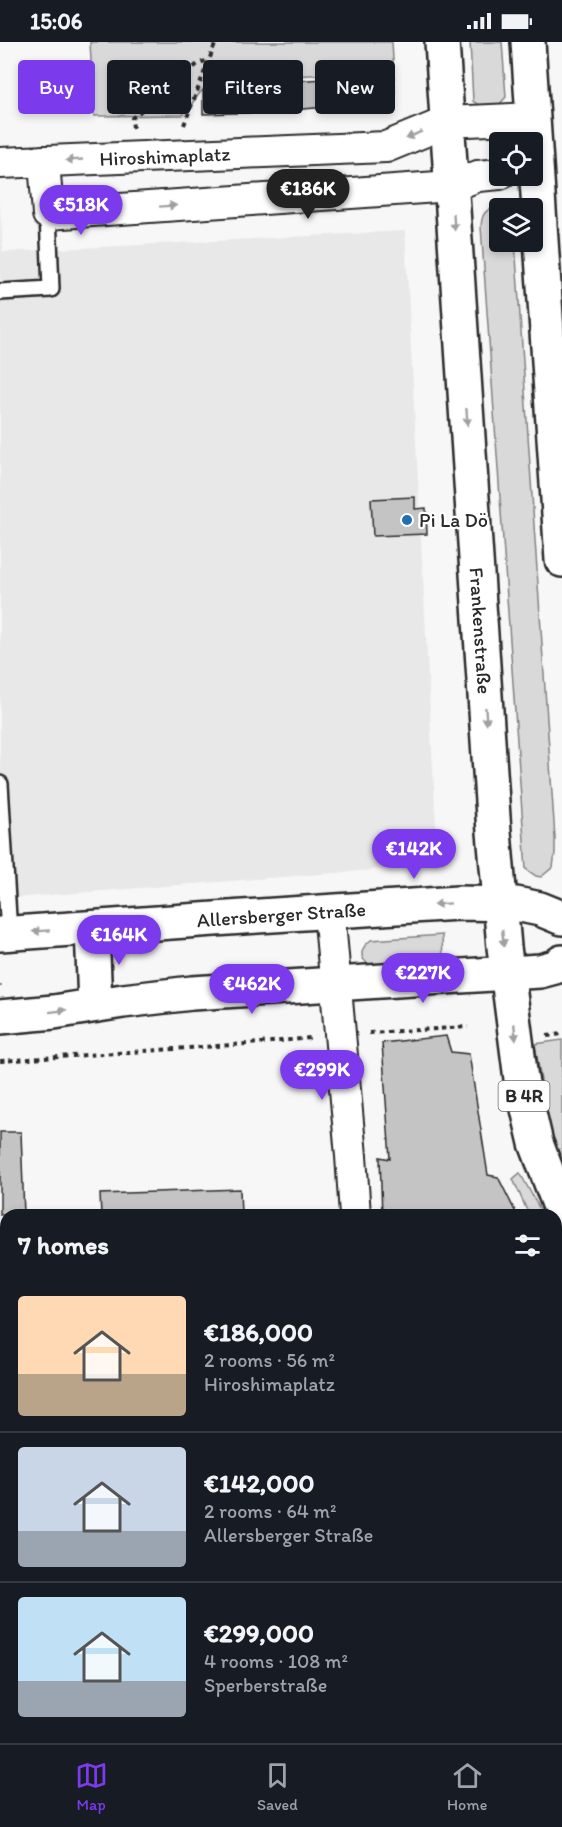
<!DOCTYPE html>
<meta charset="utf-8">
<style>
body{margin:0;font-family:Itim,sans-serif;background:#242831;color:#f1f3f6;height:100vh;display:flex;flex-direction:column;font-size:22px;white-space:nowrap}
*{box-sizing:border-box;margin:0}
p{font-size:20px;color:#9ea1a6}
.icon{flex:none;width:33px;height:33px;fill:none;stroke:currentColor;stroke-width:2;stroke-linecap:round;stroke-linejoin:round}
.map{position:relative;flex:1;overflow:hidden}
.side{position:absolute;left:0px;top:1167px;width:562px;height:534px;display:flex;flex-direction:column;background:#171b24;border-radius:18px 18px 0 0;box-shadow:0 3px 9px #0003}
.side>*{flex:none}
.guide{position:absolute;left:18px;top:18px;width:526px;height:54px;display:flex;gap:12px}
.tools{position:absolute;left:489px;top:90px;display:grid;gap:12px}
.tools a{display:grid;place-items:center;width:54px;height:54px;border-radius:6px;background:#171b24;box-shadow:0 3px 9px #0003;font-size:30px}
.price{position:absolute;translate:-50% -51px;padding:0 14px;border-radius:21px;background:#7c3aed;color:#fff;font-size:20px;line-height:39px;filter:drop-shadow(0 2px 3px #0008)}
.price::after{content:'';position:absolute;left:50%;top:36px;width:18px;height:14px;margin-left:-9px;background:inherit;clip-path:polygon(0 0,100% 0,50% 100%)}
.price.selected{background:#222;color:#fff}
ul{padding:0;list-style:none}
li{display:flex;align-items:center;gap:18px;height:150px;padding:0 18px}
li+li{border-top:2px solid #363941}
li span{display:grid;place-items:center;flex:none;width:168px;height:120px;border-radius:6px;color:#555}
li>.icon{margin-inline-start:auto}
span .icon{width:72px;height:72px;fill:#fffc;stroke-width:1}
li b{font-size:26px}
h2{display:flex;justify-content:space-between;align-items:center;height:72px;padding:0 18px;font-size:26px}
.pill{padding:0 21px;border-radius:6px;background:#171b24;box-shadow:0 3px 9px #0003;font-size:21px;line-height:54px}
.pill.selected{background:#7c3aed;color:#fff}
.status{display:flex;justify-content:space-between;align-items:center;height:42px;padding:0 30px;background:#171b24;direction:ltr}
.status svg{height:16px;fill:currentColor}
.tab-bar{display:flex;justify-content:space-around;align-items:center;height:84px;border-top:2px solid #363941;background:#171b24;font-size:16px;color:#9ea1a6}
.tab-bar a{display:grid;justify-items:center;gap:3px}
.tab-bar .selected{color:#7c3aed}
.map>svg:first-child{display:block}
.built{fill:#e8e8e8}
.green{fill:#d9d9d9;stroke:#828282;stroke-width:1.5}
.building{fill:#c4c4c4;stroke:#2b2b2b;stroke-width:1.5}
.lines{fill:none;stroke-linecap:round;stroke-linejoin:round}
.lane-casing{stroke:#2b2b2b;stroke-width:20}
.street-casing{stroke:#2b2b2b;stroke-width:34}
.secondary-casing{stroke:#2b2b2b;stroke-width:38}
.primary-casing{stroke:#2b2b2b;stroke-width:38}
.path{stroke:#2b2b2b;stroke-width:4;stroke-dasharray:4.5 4.5;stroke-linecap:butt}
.lane{stroke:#fff;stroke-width:15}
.street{stroke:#fff;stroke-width:30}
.secondary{stroke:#fff;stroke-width:33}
.primary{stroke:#fff;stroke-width:33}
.tram{stroke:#2b2b2b;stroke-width:1.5}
.oneway{fill:#a0a0a0}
.poi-dot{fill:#1f6fb2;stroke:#fff;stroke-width:2}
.labels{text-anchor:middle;stroke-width:4.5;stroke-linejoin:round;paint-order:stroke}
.shield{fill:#fff;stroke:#6b6b6b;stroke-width:1.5}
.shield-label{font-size:18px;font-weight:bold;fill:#2b2b2b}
.street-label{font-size:20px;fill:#2b2b2b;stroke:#fff}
.poi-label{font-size:20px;fill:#2b2b2b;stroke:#fff;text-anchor:start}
</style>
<div class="status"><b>15:06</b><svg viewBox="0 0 49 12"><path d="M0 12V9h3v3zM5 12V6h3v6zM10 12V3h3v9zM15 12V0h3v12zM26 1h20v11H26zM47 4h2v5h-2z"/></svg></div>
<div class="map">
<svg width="562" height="1701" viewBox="0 0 562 1701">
<rect width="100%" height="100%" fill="#f7f7f7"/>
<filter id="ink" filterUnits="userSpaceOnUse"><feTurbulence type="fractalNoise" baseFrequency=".0167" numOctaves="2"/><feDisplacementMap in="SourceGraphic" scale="12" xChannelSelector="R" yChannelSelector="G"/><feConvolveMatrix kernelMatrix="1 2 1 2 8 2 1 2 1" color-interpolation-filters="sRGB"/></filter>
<g filter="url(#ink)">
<g class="built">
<path d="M 0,160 L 3,210 L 405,189 L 438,823 L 0,857 Z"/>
<path d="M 0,1359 L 6,1359 L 6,1695 L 88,1695 L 88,1701 L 0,1701 Z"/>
</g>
<g class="green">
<path d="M 90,0 L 392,0 L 395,53 L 379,63 L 333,64 L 330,32 L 210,38 L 183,73 L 94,74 Z"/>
<path d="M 470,0 L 502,0 L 506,55 L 497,65 L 483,66 L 473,59 Z"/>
<path d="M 492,166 L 505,166 L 500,166 L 500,200 L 515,200 L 555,796 L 555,811 L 553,825 L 541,835 L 536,834 L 526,827 L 481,184 C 482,175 483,170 492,166 Z"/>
<path d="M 442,893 L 443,920 L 371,923 C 357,917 361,905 371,898 Z"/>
<path d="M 562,998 L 562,1126 L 547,1075 L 535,1002 Z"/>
<path d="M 520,1131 L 543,1173 L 529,1173 L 513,1137 Z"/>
<rect x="101" y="1695" width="209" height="6"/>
</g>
<g class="building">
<path d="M 325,37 L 327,65 L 267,70 L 203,72 L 203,49 L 211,49 L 211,44 Z"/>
<path d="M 415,455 L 415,467 L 426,466 L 427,492 L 373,494 L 371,457 Z"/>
<path d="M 446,994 L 451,1010 L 469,1012 L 488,1133 L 498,1135 L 517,1173 L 382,1173 L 380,1115 L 390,1117 L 382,1001 Z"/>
<path d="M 0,1090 L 21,1090 L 24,1173 L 0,1173 Z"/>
<path d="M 240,1147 L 241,1173 L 101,1173 L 100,1152 Z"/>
</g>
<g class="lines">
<defs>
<g id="lane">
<path d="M 0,250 L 51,247 L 48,172"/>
<path d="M 0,742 L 9,892"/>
</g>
<g id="street">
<path d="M 44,119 L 48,172 L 452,144 L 478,134 L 500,132"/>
<path id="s1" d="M 0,121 L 386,105 L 447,80 L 533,76"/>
<path d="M 329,869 L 351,1114 L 355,1173"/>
<path d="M 380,1695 L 381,1701"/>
</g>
<g id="secondary">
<path d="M 92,886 L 95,963"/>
<path id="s2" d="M 0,892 L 243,875 L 458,861 L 516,862 L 540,867 L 562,876"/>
<path d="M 0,975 L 54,970 L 123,959 L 192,951 L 540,929 L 555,925 L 562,920"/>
</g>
<g id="primary">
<path id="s3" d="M 442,0 L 494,790 L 504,905 L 521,1037 L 536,1101 L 562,1170"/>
<path d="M 528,0 L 562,518"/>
</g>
</defs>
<use href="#lane" class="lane-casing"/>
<use href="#street" class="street-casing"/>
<use href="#secondary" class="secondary-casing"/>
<use href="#primary" class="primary-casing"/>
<g class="path">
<path d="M 184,83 L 216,0"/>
<path d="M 133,86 L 132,76 L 199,21 L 209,18"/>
<path d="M 369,991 L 468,985"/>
<path d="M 547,994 L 562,992"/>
<path d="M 0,1019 L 261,1001 L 310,996"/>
<path d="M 556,1292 L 562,1289"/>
<path d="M 0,1425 L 6,1421"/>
</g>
<use href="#lane" class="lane"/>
<use href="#street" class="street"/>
<use href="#secondary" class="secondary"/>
<use href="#primary" class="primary"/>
<path class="tram" d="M 0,944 L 1,944"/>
</g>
<defs><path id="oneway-solid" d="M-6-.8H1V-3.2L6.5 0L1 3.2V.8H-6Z" transform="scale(1.5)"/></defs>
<g class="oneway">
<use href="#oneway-solid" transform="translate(414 93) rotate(155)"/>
<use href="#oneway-solid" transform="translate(74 118) rotate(177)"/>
<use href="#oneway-solid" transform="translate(168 164) rotate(-4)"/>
<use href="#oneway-solid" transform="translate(454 180) rotate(86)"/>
<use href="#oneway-solid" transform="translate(467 375) rotate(86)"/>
<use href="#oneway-solid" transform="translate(486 674) rotate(86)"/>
<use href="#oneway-solid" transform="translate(442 862) rotate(176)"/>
<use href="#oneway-solid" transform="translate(41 889) rotate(176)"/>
<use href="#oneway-solid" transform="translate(503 896) rotate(84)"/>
<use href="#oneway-solid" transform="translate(58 969) rotate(-7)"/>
<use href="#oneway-solid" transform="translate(515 990) rotate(84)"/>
</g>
</g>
<circle class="poi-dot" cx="407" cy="478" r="6"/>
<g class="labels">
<rect class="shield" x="498.5" y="1039" width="51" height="30" rx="4.5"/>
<g class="shield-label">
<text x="524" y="1060">B 4R</text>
</g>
<g class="street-label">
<text dy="7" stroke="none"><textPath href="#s1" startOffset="165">Hiroshimaplatz</textPath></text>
<text dy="7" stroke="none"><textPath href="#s3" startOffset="590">Frankenstraße</textPath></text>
<text dy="7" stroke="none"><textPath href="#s2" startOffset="282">Allersberger Straße</textPath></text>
</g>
<g class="poi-label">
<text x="419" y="485">Pi La Dö</text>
</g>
</g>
</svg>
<div class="tools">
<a><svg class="icon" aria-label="locate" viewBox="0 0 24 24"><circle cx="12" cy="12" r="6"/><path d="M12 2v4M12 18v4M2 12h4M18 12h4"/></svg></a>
<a><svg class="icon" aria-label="layers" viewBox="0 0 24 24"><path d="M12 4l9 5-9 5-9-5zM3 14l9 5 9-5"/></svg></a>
</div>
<b class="price selected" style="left:308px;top:178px">€186K</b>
<b class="price" style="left:81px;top:194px">€518K</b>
<b class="price" style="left:414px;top:838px">€142K</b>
<b class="price" style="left:119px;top:924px">€164K</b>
<b class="price" style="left:423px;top:962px">€227K</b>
<b class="price" style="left:252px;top:973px">€462K</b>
<b class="price" style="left:322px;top:1059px">€299K</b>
<div class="guide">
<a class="pill selected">Buy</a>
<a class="pill">Rent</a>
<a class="pill">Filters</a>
<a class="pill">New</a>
</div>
<section class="side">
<h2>7 homes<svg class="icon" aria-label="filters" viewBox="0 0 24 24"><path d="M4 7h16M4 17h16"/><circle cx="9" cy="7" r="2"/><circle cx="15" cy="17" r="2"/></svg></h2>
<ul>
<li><span style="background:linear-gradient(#ffd9b3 65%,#b9a48a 0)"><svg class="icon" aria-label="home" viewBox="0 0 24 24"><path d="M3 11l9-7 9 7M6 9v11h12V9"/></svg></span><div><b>€186,000</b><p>2 rooms · 56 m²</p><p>Hiroshimaplatz</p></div></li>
<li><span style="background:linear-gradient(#c9d6e8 70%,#9aa5b1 0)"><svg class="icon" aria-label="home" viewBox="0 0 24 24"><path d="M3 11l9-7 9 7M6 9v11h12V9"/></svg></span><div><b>€142,000</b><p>2 rooms · 64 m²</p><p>Allersberger Straße</p></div></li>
<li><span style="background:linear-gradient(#bfe0f5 70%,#9aa5b1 0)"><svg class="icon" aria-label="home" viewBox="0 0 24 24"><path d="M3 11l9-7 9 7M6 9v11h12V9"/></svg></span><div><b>€299,000</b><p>4 rooms · 108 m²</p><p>Sperberstraße</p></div></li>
</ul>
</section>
</div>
<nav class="tab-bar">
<a class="selected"><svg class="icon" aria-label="map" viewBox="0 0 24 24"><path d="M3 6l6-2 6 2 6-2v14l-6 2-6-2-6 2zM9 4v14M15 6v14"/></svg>Map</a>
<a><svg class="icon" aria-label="saved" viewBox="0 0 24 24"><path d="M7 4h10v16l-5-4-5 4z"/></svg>Saved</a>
<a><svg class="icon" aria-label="home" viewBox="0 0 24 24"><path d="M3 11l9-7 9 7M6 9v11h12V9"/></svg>Home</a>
</nav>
